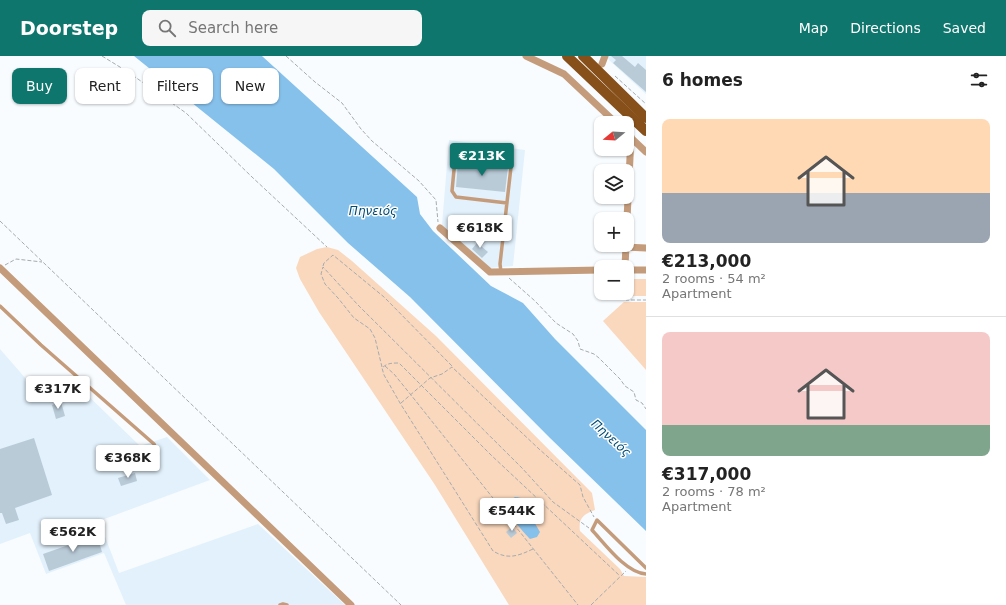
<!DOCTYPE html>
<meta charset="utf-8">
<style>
body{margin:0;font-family:"DejaVu Sans",sans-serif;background:#f6f6f6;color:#222;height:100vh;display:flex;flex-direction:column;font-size:15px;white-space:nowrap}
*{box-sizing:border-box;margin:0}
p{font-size:13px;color:#767676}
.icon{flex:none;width:22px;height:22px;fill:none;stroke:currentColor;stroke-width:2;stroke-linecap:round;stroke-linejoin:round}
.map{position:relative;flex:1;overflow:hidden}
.drawer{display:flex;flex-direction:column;background:#fff;width:360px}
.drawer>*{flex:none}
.banner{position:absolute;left:12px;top:12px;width:380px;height:36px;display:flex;gap:8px}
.needle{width:26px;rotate:252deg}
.fabs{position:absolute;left:594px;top:60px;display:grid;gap:8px}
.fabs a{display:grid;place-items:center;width:40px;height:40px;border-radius:8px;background:#fff;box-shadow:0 1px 3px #0004;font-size:20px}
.price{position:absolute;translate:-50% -34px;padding:0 9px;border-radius:4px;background:#fff;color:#222;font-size:13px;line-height:26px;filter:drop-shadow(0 1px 2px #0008)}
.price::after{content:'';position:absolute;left:50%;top:24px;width:12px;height:9px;margin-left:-6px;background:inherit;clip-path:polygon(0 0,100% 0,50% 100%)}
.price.active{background:#0f766e;color:#fff}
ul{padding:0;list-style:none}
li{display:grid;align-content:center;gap:8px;height:212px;padding:0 16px}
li+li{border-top:1px solid #e0e0e0}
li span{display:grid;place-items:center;height:124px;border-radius:8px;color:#555}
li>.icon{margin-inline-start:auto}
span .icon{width:72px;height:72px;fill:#fffc;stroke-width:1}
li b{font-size:17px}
h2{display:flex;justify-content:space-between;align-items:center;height:48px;padding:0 16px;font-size:17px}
.tag{padding:0 14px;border-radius:8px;background:#fff;box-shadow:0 1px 3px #0004;font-size:14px;line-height:36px}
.tag.active{background:#0f766e;color:#fff}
header{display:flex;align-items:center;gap:24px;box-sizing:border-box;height:56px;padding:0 20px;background:#0f766e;color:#fff}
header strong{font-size:19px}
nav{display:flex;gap:22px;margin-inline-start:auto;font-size:14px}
.search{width:280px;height:36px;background:#f6f6f6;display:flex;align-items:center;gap:10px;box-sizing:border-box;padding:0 14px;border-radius:8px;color:#767676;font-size:15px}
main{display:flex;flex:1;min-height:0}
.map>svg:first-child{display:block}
.built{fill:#e2f1fc}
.green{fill:#fad8bd}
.water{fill:#86c1ec}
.building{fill:#bacbd8}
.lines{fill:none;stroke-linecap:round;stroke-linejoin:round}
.path{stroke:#a6abae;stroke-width:1;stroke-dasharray:4 2;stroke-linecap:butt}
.service{stroke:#c49c7b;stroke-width:3.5}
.minor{stroke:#c49c7b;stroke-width:7}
.primary{stroke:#874f19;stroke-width:10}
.labels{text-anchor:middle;stroke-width:3;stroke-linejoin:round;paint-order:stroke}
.water-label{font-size:12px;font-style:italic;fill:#004c75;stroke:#fff}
</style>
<header>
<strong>Doorstep</strong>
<div class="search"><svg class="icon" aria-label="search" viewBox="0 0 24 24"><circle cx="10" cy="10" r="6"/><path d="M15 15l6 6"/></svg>Search here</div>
<nav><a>Map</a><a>Directions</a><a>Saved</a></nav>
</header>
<main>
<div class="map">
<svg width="646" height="549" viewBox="0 0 646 549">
<rect width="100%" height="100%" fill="#f8fcfe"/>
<g class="built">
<path d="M 607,0 L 646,0 L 646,38 L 609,4 Z"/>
<path d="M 449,84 L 525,94 L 513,210 L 489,212 L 442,169 Z"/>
<path d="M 0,293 L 40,339 L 78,330 L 140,390 L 167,381 L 210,424 L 99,465 L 119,517 L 258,468 L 345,549 L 126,549 L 104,497 L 46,518 L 30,477 L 0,488 Z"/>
</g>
<g class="green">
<path d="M 327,191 L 338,194 L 352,205 L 436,280 L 592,437 L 595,454 C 584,458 578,462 580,475 L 620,513 L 624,520 L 646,521 L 646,549 L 509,549 L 435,429 L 319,256 L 300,223 L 296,212 L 300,201 L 317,193 Z"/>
<path d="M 629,223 L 646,223 L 646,240 L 630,240 Z"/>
<path d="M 624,246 L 646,246 L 646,314 L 603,265 Z"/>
</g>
<g class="water">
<path d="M 134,0 L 262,0 L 417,141 L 420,158 L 433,175 L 491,230 L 523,247 L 555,283 L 646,374 L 646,475 L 550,382 L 410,241 L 348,187 L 274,113 Z"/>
<path d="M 515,441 C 524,441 528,447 530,455 L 528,457 L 525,454 L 522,456 L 527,461 L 530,459 L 540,476 L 537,481 L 530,483 C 522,474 498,451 515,441 Z"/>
</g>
<g class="building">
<path d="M 611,0 L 622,0 L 635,11 L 638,7 L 646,14 L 646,36 L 613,7 L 616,4 Z"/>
<path d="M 458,106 L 508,111 L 505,136 L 456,131 Z"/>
<path d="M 481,182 L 485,186 L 481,190 L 488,196 L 482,202 L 472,193 Z"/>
<path d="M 61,346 L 65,360 L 56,363 L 52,349 Z"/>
<path d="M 34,382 L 52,439 L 15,452 L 19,464 L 6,468 L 2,457 L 0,457 L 0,393 Z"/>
<path d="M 135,417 L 137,425 L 121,430 L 118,422 Z"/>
<path d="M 512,471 L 517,477 L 511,482 L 506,476 Z"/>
<path d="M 97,479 L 102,496 L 49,515 L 43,498 Z"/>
</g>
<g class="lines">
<g class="path">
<path d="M 102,0 L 128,16 L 186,57 L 252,121 L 327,191"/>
<path d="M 286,0 L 315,26 L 342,47 L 361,73 L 372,85 L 419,125 L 436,144 L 438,166"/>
<path d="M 615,20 L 646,48"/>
<path d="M 0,165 L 401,549"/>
<path d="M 5,209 L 16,203 L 42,206"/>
<path d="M 323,210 L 324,207 L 333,199 L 384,241 L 452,310"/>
<path d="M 509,222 L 535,245 L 556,267 L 573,278 L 578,285 L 580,293 L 594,298 L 599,302 L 620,323 L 625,330 L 634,336 L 636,344 L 642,347 L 646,353"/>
<path d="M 627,237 L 626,244 L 646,244"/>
<path d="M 385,310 L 394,318 L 411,339 L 578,549"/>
<path d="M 382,311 L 375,282 L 370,273 L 354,262 L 338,242 L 325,228 L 321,218 L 323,211 L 358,249 L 522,412 L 553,446 L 589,472"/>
<path d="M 401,347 L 430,322 L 442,318 L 452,311 L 539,393 L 580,429 L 583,441 L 594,461"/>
<path d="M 533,493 C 518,500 508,504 493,495 L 400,347 L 384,319 L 382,312 C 387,307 392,307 399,307 L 491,399 L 620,520"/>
<path d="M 591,549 L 626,515"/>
</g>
<g class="service">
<path d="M 501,216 L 500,208 L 511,111 L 510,105 L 458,101 L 455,103 L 452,135 L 456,141 L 507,147"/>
<path d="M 0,250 L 41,289 L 154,388 L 158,398 C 154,407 146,410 137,413"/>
<path d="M 646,512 L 597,464 L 592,474 C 605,488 626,517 646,518"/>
<path d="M 280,549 L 283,548 L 287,549"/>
</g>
<g class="minor">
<path d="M 526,0 L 564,18 L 616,67"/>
<path d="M 602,8 L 605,0"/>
<path d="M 627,78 L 646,96"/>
<path d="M 627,163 L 631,81"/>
<path d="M 440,172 L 490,216 L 601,214"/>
<path d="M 625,191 L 646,192"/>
<path d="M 625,211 L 626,189"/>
<path d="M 0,212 L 351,549"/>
<path d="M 627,214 L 646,214"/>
</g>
<g class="primary">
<path d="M 567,0 L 646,75"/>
<path d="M 583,0 L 646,62"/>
</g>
</g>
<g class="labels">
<g class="water-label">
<text x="373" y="159">Πηνειός</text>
<text transform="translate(611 382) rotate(42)" y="4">Πηνειός</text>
</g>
</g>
</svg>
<div class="fabs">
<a><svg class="needle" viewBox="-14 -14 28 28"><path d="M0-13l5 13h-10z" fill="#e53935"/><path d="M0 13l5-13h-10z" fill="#767676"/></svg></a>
<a><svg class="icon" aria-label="layers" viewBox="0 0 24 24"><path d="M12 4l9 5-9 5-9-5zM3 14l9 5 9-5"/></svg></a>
<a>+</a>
<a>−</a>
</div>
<b class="price active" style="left:482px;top:121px">€213K</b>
<b class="price" style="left:480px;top:193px">€618K</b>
<b class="price" style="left:58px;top:354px">€317K</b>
<b class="price" style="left:128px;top:423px">€368K</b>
<b class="price" style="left:512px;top:476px">€544K</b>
<b class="price" style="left:73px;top:497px">€562K</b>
<div class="banner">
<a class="tag active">Buy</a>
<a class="tag">Rent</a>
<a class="tag">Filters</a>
<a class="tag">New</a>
</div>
</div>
<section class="drawer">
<h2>6 homes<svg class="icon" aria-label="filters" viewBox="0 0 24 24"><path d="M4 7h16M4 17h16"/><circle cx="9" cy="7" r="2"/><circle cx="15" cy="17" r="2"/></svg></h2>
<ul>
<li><span style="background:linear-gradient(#ffd9b3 60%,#9aa5b1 0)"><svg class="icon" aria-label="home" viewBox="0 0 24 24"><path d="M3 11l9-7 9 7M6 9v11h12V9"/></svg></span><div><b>€213,000</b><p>2 rooms · 54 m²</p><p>Apartment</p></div></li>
<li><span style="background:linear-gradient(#f6c9c9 75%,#7fa58c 0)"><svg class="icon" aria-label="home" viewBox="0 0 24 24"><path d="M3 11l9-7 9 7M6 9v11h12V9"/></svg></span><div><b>€317,000</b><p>2 rooms · 78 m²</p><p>Apartment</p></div></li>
</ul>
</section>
</main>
